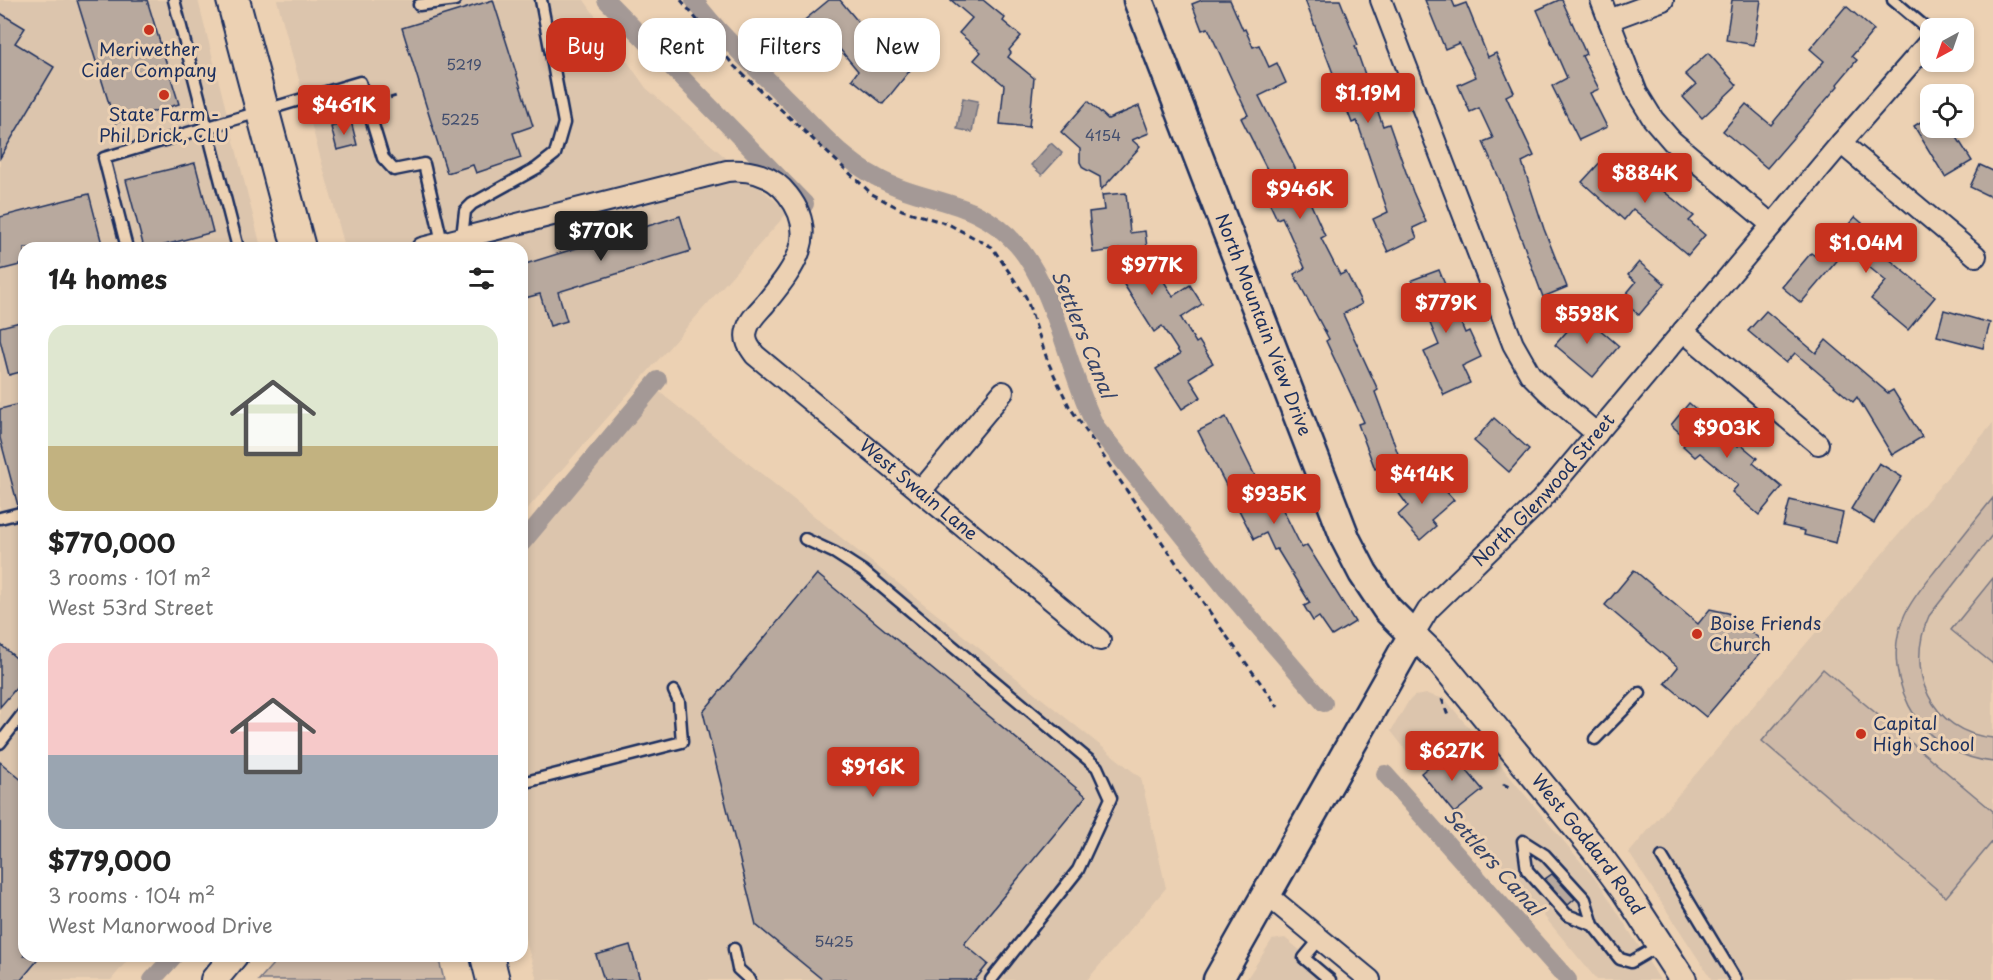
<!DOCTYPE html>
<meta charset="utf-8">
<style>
body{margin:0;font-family:"Playpen Sans",sans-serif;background:#f6f6f6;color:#222;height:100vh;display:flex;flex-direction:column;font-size:22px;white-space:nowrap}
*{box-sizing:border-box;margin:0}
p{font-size:20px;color:#767676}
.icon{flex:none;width:33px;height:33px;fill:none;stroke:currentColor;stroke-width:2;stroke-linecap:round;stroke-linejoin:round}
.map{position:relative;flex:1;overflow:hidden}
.details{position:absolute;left:18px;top:242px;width:510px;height:720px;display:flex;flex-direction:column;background:#fff;border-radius:18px;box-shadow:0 3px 9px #0003}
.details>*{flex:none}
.hud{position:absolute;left:546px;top:18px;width:570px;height:54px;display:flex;gap:12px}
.needle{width:39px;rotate:220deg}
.tools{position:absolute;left:1920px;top:18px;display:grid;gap:12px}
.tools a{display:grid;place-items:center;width:54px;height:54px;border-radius:12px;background:#fff;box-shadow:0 3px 9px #0003;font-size:30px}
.price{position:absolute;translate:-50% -51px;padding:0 14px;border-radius:6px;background:#c8321e;color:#fff;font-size:20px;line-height:39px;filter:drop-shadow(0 2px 3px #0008)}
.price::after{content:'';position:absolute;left:50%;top:36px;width:18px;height:14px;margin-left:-9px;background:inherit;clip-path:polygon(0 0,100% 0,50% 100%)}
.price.current{background:#222;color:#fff}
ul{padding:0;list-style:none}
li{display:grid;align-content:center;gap:12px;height:318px;padding:0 30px}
li span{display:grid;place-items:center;height:186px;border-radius:18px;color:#555}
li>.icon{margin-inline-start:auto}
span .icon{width:108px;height:108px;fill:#fffc;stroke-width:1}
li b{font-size:26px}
h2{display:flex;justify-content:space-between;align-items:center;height:72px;padding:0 30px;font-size:26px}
.chip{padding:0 21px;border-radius:18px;background:#fff;box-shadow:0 3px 9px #0003;font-size:21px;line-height:54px}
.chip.current{background:#c8321e;color:#fff}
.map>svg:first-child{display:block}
.built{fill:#dcc5ad}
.green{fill:#ceb9a7;stroke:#747482;stroke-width:1.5}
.water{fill:#a49996;stroke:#6d6f80;stroke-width:1.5}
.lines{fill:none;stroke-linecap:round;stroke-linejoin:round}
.canal{stroke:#a49996;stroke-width:18}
.building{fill:#b8a99e;stroke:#1b2f5e;stroke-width:1.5}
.service-casing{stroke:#1b2f5e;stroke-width:15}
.minor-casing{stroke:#1b2f5e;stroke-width:24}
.tertiary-casing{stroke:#1b2f5e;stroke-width:30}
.secondary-casing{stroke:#1b2f5e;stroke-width:33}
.primary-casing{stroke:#1b2f5e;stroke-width:36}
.path{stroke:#1b2f5e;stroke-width:3;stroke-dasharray:6 4.5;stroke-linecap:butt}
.service{stroke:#ecd1b3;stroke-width:10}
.minor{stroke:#ecd1b3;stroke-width:20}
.tertiary{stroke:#ecd1b3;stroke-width:26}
.secondary{stroke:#ecd1b3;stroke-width:28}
.primary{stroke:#ecd1b3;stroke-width:32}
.poi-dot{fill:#c8321e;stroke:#ecd1b3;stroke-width:2}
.labels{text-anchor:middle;stroke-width:6;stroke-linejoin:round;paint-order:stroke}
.number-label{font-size:15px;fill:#424e6e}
.poi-label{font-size:18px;fill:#1b2f5e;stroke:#ecd1b3}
.street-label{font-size:18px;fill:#1b2f5e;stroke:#ecd1b3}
.water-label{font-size:20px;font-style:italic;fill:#364469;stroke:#ecd1b3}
</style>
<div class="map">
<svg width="1993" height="980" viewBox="0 0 1993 980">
<rect width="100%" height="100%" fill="#ecd1b3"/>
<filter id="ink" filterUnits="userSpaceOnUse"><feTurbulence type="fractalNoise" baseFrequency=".0167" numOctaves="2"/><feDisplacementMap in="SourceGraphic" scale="12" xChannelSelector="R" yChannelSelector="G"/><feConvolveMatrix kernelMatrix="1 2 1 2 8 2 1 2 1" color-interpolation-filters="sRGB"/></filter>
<g filter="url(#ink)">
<g class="built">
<path d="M 0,0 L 198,0 L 261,247 L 24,248 L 24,956 L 131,956 L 111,980 L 0,980 Z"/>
<path d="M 277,0 L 584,0 L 646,88 L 788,212 L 522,515 L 522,248 L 345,247 Z"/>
<path d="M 657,390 L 1141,778 L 1166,888 L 1087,980 L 537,980 L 522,927 L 522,547 Z"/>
<path d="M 1993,423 L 1993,980 L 1712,980 L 1629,853 Z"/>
<path d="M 1427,694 L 1445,699 L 1601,886 L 1660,980 L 1597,980 L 1467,823 L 1464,825 L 1391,731 L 1408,702 L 1414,696 Z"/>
<path d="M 1285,938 L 1336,980 L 1246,980 L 1272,940 Z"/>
</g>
<g class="green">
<path d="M 1993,498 L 1993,534 L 1929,616 C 1904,670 1931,733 1993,738 L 1993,762 C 1963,759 1933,743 1916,718 C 1896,687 1889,648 1905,614 C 1914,595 1929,579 1942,562 C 1959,541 1976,519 1993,498 Z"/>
<path d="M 1993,578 L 1993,664 L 1951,630 Z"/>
<path d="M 1823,669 L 1993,811 L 1993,841 L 1946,897 L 1762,741 Z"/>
<path d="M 280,956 L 438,956 L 444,980 L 259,980 Z"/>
</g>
<g class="water">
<path d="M 963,98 L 978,101 L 972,132 L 957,129 Z"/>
<path d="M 1051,143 L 1062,153 L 1042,175 L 1031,165 Z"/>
</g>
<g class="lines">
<g class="canal">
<path d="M 606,0 L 805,204"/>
<path d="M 694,0 C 720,35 753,65 784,96 C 813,124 840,158 876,177 C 926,205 976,197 1017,245 C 1056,289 1068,373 1096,427 L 1227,590 L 1324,703"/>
<path d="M 522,543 L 658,380"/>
<path d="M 1385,774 L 1568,980"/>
<path d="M 152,980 L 174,956"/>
</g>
</g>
<g class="building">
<path d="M 77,0 L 147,0 L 179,104 L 115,123 Z"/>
<path d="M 493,0 L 533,126 L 513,133 L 521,158 L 476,173 L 473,165 L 447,173 L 402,28 Z"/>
<path d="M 829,0 L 840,0 L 870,36 L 859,45 L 886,66 L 899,50 L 916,63 L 883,104 L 852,79 L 858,71 L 824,30 L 803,47 L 790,32 Z"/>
<path d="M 951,0 L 983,0 L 1005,18 L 1003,21 L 1021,36 L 1009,50 L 1011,53 L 1008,57 L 1034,78 L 1029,127 L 1000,124 L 1004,85 L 974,60 L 981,52 L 959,33 L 972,18 Z"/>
<path d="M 1202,0 L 1230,0 L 1243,30 L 1245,29 L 1253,47 L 1259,45 L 1269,67 L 1277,63 L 1286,83 L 1259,96 L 1294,166 L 1325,236 L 1321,238 L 1340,275 L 1346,272 L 1362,304 L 1343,314 L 1378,390 L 1375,392 L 1400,459 L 1375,469 L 1358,424 L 1364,422 L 1326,341 L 1329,339 L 1294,274 L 1305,268 L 1282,217 L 1277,219 L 1268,200 L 1280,195 L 1241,118 L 1248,115 L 1208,28 L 1202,30 L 1192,4 Z"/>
<path d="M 1305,0 L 1340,0 L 1358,45 L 1355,46 L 1383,126 L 1389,124 L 1413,192 L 1426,222 L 1413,228 L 1417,238 L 1388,252 L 1373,219 L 1388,212 L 1357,121 L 1352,123 Z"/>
<path d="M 1425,0 L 1452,0 L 1455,7 L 1466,3 L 1488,57 L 1496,53 L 1514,92 L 1506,96 L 1534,156 L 1522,162 L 1544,229 L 1567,287 L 1543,297 L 1499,178 L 1483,142 L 1493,138 L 1479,108 L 1470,112 L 1458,85 L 1476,77 L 1459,43 L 1445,49 Z"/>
<path d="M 1559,0 L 1562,0 L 1586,54 L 1582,56 L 1599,89 L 1590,93 L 1607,127 L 1579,140 L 1552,86 L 1567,78 L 1537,10 Z"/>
<path d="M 1732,0 L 1761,0 L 1754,45 L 1726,40 Z"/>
<path d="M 1846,6 L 1874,30 L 1852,56 L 1857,60 L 1837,84 L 1838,86 L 1767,168 L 1723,131 L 1746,104 L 1771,125 L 1824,61 L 1810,49 Z"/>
<path d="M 0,13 L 25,28 L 15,43 L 54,67 L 0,158 Z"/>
<path d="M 1708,53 L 1737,85 L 1702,118 L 1683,97 L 1696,85 L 1685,74 Z"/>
<path d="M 1088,101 L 1108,119 L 1139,106 L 1149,133 L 1132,140 L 1140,147 L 1101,190 L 1100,177 L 1083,168 L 1080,162 L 1080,149 L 1061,132 Z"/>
<path d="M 1930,116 L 1930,128 L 1951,128 L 1972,161 L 1945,177 L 1914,126 Z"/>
<path d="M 351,121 L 357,145 L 337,150 L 331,127 Z"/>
<path d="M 1604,158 L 1631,183 L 1643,170 L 1657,183 L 1656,185 L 1694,216 L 1689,221 L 1705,235 L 1688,255 L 1633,209 L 1624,220 L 1582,182 Z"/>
<path d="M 195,163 L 213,232 L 154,248 L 144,248 L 126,180 Z"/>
<path d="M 1980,165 L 1993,171 L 1993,198 L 1970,187 Z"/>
<path d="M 1126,193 L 1130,233 L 1145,231 L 1148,256 L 1173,296 L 1190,285 L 1202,304 L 1181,318 L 1196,343 L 1199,341 L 1213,363 L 1189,378 L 1201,397 L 1182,409 L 1156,369 L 1180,354 L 1162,326 L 1154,332 L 1123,283 L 1126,280 L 1122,249 L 1093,253 L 1089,212 L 1104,210 L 1102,195 Z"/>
<path d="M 89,194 L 102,244 L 88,248 L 24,248 L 24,264 L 0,270 L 0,217 Z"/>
<path d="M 680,216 L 691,251 L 558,292 L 567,321 L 550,326 L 540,294 L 525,298 L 522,287 L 522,265 Z"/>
<path d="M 1855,217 L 1889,246 L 1883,254 L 1935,297 L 1908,330 L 1871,299 L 1886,281 L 1847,249 L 1801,303 L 1782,287 L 1811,253 L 1819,259 Z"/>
<path d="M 1639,262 L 1665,284 L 1639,315 L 1621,300 L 1636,282 L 1628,275 Z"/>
<path d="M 1439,270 L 1465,333 L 1469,331 L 1481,357 L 1462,366 L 1470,383 L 1444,395 L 1424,352 L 1439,345 L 1412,280 Z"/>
<path d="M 1944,310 L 1990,323 L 1983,348 L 1937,336 Z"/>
<path d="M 1766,311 L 1816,353 L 1826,340 L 1888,393 L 1893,390 L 1922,437 L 1892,455 L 1857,397 L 1853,402 L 1795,353 L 1786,363 L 1748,331 Z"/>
<path d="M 1582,314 L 1619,346 L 1593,377 L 1555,345 Z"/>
<path d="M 24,321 L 24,371 L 9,375 L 0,340 L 0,327 Z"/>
<path d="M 24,403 L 24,505 L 18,506 L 0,438 L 0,409 Z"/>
<path d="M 1689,403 L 1738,446 L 1740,444 L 1757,458 L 1753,463 L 1782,487 L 1759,515 L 1732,492 L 1738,485 L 1700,453 L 1695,457 L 1683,446 L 1688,440 L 1671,425 Z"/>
<path d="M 1226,417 L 1257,480 L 1266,476 L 1302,548 L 1307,545 L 1355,622 L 1332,636 L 1319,617 L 1313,621 L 1304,606 L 1310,603 L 1277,549 L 1274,550 L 1266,533 L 1254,539 L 1198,431 Z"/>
<path d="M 1494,418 L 1529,449 L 1509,472 L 1474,441 Z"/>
<path d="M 1879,463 L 1902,477 L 1874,523 L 1851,509 Z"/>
<path d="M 1413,475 L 1425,492 L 1437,481 L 1454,500 L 1431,520 L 1436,526 L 1420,540 L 1398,515 L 1408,506 L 1395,488 Z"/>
<path d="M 1790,500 L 1843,513 L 1836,543 L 1804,535 L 1805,531 L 1783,526 Z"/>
<path d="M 1634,570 L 1698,624 L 1710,609 L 1728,613 L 1767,645 L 1706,717 L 1665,683 L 1678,667 L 1605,605 Z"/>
<path d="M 817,574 L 1086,796 L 964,944 L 988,964 L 975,980 L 823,980 L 756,925 L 703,712 Z"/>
<path d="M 0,644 L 24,665 L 24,679 L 0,707 Z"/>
<path d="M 1446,753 L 1452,753 L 1483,790 L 1454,813 L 1421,773 Z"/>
<path d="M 0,762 L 24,782 L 24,956 L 41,956 L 21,980 L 0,980 Z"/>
<path d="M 1552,874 L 1575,899 L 1568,905 L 1545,879 Z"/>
<path d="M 630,945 L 640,980 L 604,980 L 596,955 Z"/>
</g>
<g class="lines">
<defs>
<g id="service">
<path d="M 174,0 L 238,248"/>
<path d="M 1893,0 L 1930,31"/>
<path d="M 419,5 L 455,0"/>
<path d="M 462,237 L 465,211 L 472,204 L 537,168 L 555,154 L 564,123 L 541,0"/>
<path d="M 127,248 L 104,158 L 360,82 L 383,158 L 394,170 L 424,164 L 442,242"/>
<path d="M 0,518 L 24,512"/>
<path d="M 805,539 L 835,553 L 863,571 L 1097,767 L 1111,798 L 1078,870 L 991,980"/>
<path d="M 1595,739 L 1640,693"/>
<path d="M 0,743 L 24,712"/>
<path d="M 522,783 L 682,742 L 679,702 L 674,691"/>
<path d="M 1662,857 L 1736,980"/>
<path d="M 1593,925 L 1567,915 L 1527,870 L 1523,841 L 1545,855 L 1585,899 L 1593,925 L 1620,959 L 1631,962 L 1660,945"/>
<path d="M 1319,940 L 1304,958 L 1330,980"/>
<path d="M 734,949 L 738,969 L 750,980"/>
</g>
<g id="minor">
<path d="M 1381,0 L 1513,344 L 1530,374 L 1548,392 L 1597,434"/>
<path d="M 1601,0 L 1637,93 L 1653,119 L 1672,141 L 1772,225"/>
<path d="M 1609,20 L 1663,0"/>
<path d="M 1841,143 L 1976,256"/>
<path id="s1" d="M 422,248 L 727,171 C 750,169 773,175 788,195 C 821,237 792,270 765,304 C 758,312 749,320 747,330 C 744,340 749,347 755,355 L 1100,640"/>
<path d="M 1683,331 L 1818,444"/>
<path d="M 920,492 L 1003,392"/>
<path id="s2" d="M 1413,635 L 1428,610 L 1541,500 L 1841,143 L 1930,41"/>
<path d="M 1266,894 L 1370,980"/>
</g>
<g id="tertiary">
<path id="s3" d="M 1413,635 L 1441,662 L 1595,850 L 1625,891 L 1683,980"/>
<path d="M 214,980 L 234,956"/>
</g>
<g id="secondary">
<path id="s4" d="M 1138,0 L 1346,540 L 1363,573 L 1387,609 L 1413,635 L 1218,980"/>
</g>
<g id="primary">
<path d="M 233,0 L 299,248"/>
<path d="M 487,956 L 493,980"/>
</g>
</defs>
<use href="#service" class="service-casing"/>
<use href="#minor" class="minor-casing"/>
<use href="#tertiary" class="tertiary-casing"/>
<use href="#secondary" class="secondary-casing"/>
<use href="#primary" class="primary-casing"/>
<g class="path">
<path d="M 681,0 L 734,66 L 872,194 L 902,210 L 948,224 L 992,247 L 1026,297 L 1048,362 L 1069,406 L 1220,627 L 1278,707"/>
<path d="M 380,101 L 396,96"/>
<path d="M 1442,699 L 1448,716"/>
<path d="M 1503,784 L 1511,788"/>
</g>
<use href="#service" class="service"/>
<use href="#minor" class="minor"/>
<use href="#tertiary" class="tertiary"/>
<use href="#secondary" class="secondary"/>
<use href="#primary" class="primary"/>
</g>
</g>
<g class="poi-dot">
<circle cx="149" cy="30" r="6"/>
<circle cx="164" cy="95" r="6"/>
<circle cx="1697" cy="634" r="6"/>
<circle cx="1861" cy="734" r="6"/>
</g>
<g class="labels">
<g class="number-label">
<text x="464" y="70">5219</text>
<text x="460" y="125">5225</text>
<text x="1103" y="141">4154</text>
<text x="834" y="947">5425</text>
</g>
<g class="poi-label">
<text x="149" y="56">Meriwether<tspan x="149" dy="21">Cider Company</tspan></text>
<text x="164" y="121">State Farm -<tspan x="164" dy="21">Phil Drick, CLU</tspan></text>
<text x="1709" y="630" text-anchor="start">Boise Friends<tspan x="1709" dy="21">Church</tspan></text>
<text x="1873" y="730" text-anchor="start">Capital<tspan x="1873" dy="21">High School</tspan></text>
</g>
<g class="street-label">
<text dy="6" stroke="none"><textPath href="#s4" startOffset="348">North Mountain View Drive</textPath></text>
<text dy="6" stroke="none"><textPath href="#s2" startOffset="196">North Glenwood Street</textPath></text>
<text dy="6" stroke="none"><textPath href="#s1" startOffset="778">West Swain Lane</textPath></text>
<text dy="6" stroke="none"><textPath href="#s3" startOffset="273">West Goddard Road</textPath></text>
</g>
<g class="water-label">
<text transform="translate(1083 334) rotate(68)" y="7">Settlers Canal</text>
<text transform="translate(1493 862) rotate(48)" y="7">Settlers Canal</text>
</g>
</g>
</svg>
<div class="tools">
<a><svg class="needle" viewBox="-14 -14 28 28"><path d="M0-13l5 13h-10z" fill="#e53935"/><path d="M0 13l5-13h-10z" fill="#767676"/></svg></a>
<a><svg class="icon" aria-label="locate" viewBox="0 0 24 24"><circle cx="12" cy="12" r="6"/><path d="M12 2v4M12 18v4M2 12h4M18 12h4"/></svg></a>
</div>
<b class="price" style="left:1368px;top:124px">$1.19M</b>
<b class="price" style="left:344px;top:136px">$461K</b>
<b class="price" style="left:1645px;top:204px">$884K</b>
<b class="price" style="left:1300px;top:220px">$946K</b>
<b class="price current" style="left:601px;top:262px">$770K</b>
<b class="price" style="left:1866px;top:274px">$1.04M</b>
<b class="price" style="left:1152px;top:296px">$977K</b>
<b class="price" style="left:1446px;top:334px">$779K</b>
<b class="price" style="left:1587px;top:345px">$598K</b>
<b class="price" style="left:1727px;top:459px">$903K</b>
<b class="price" style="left:1422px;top:505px">$414K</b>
<b class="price" style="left:1274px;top:525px">$935K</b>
<b class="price" style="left:1452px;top:782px">$627K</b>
<b class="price" style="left:873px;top:798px">$916K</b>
<div class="hud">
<a class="chip current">Buy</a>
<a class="chip">Rent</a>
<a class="chip">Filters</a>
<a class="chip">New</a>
</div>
<section class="details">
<h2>14 homes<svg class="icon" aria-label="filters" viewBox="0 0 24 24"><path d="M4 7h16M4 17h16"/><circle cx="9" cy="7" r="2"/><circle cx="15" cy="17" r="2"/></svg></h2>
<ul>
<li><span style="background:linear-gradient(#dfe7d0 65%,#c2b280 0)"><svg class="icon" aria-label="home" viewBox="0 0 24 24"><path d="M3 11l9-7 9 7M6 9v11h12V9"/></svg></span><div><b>$770,000</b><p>3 rooms · 101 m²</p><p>West 53rd Street</p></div></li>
<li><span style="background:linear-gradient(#f6c9c9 60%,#9aa5b1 0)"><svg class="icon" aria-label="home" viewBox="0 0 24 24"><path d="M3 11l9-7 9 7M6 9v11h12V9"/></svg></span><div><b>$779,000</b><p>3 rooms · 104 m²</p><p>West Manorwood Drive</p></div></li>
</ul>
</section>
</div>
